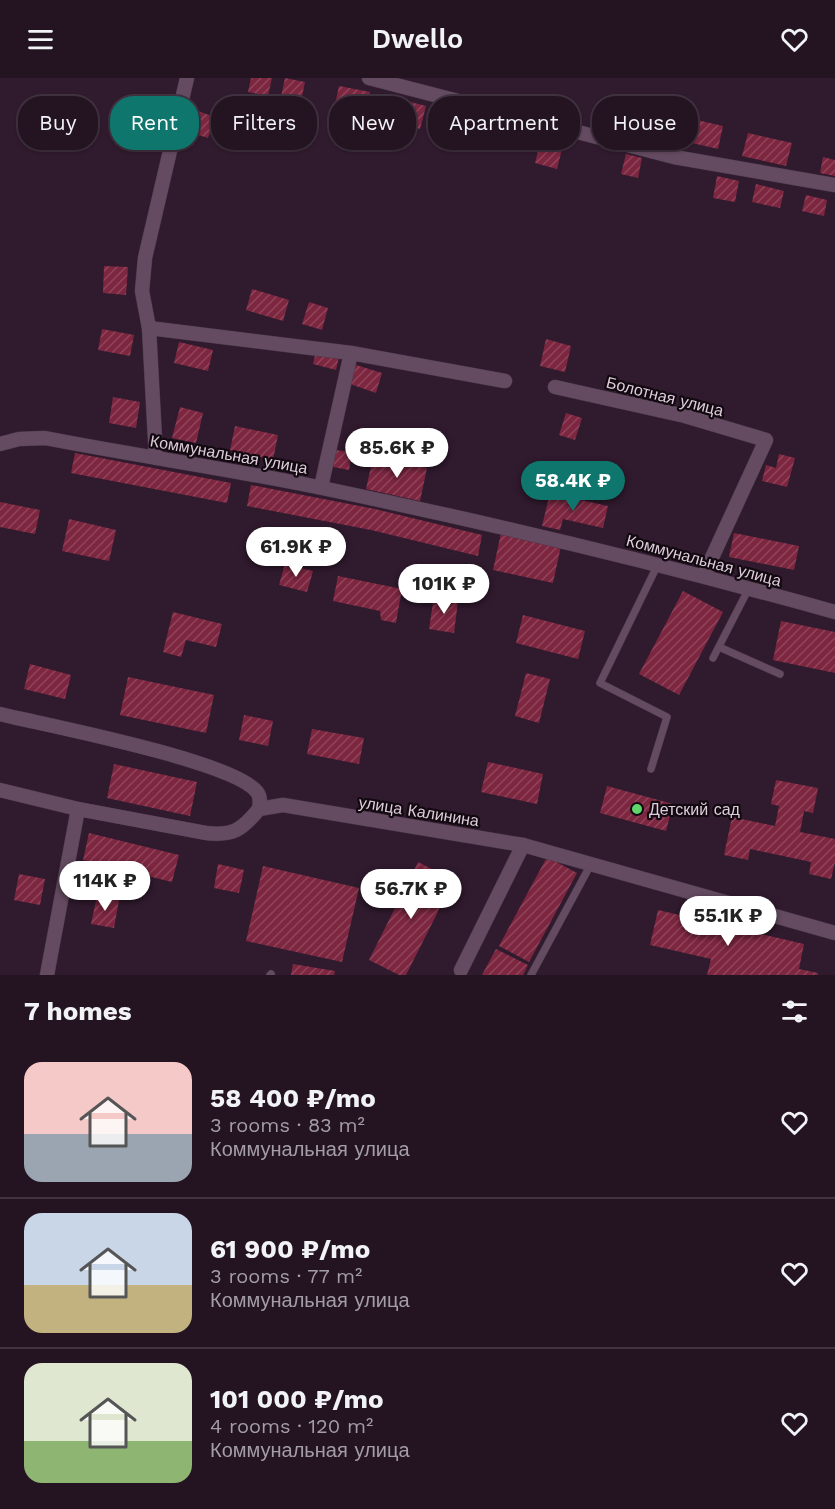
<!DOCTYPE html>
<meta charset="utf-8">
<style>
body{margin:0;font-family:"Work Sans",sans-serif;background:#30212f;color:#f1f3f6;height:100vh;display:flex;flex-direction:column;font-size:22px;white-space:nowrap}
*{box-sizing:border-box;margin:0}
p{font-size:20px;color:#a39ea5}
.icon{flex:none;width:33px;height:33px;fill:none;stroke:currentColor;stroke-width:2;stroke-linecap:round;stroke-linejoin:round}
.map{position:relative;height:897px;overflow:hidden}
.sheet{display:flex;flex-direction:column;background:#241422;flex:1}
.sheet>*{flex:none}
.banner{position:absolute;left:18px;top:18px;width:800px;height:54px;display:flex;gap:12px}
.price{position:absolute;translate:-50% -51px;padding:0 14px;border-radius:21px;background:#fff;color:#222;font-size:20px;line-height:39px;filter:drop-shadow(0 2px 3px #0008)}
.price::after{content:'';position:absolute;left:50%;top:36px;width:18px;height:14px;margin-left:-9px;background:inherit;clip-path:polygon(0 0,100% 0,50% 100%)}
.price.on{background:#0f766e;color:#fff}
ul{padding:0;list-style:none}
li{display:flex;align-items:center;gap:18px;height:150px;padding:0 24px}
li+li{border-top:2px solid #413340}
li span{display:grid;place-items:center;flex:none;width:168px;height:120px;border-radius:18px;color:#555}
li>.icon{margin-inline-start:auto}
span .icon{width:72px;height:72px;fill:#fffc;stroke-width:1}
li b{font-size:26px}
h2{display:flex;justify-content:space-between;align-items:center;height:72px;padding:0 24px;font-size:26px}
.tag{padding:0 21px;border-radius:24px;background:#241422;box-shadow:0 2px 4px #0004,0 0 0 2px #413340;font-size:21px;line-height:54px}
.tag.on{background:#0f766e;color:#fff}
header{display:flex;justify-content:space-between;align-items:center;height:78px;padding:0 24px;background:#241422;font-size:27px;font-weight:600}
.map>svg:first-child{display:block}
.building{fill:url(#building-hatch)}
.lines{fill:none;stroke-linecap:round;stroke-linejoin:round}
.service-casing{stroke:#4b3949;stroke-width:8}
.minor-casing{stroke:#4b3949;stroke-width:15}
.service{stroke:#654b61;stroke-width:7}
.minor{stroke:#654b61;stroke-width:14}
.poi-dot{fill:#5fd56b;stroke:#130911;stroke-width:2}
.labels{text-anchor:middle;stroke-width:4.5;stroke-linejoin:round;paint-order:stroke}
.street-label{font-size:16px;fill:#decedb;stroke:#130911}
.poi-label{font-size:16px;fill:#decedb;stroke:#130911;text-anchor:start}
</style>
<header><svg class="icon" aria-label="menu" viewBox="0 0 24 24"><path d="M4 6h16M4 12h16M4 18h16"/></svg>Dwello<svg class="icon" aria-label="heart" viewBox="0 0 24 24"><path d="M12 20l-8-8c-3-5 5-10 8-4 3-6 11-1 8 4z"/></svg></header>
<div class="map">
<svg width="835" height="897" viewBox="0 0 835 897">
<defs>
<pattern id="building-hatch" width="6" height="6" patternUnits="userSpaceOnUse" patternTransform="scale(1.5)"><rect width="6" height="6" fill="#7d2640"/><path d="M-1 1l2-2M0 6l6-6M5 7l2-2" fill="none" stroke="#8f445b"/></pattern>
</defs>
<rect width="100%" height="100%" fill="#301a2e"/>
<g class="building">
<path d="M 251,0 L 272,0 L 268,18 L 248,14 Z"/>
<path d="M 285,0 L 305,4 L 300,28 L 280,24 Z"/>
<path d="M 339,8 L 370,14 L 365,38 L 334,31 Z"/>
<path d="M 391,19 L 426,28 L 420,51 L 385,43 Z"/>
<path d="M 625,25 L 643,30 L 637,52 L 619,48 Z"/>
<path d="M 189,30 L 215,39 L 208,60 L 182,52 Z"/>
<path d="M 440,33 L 464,39 L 459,58 L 436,52 Z"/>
<path d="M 680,38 L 723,48 L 718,71 L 675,61 Z"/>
<path d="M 748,55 L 792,65 L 786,88 L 742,78 Z"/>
<path d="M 542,57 L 564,63 L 557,91 L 535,85 Z"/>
<path d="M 626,76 L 642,80 L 638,100 L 621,96 Z"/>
<path d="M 823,79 L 835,82 L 835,98 L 820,95 Z"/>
<path d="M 717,98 L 739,103 L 735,124 L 713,120 Z"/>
<path d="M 756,106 L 784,113 L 780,130 L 752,124 Z"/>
<path d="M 806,117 L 827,122 L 824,138 L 802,133 Z"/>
<path d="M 104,188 L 128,189 L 126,217 L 103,215 Z"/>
<path d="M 252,211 L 289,222 L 283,243 L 246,232 Z"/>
<path d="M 309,224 L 328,230 L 322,252 L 302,246 Z"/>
<path d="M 102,251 L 134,257 L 130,278 L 98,272 Z"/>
<path d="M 546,261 L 571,268 L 565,294 L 540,288 Z"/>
<path d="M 179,264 L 213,272 L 208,293 L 174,285 Z"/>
<path d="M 316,273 L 339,279 L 336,292 L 313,286 Z"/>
<path d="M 356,287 L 382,295 L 376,315 L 350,306 Z"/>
<path d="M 113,319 L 140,324 L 136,350 L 109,345 Z"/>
<path d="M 180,329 L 203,335 L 196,365 L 172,360 Z"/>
<path d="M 566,335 L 582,340 L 575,362 L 559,357 Z"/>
<path d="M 235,348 L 278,357 L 273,382 L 230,372 Z"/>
<path d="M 335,372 L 352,374 L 349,392 L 333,389 Z"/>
<path d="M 75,375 L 231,405 L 227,425 L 71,395 Z"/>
<path d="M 779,376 L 795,380 L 787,409 L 762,403 L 766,387 L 776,390 Z"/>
<path d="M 373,379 L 427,390 L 420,423 L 366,411 Z"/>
<path d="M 251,407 L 375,431 L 482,457 L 478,478 L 371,452 L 247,428 Z"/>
<path d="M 550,415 L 608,428 L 603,450 L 563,441 L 560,452 L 542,448 Z"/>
<path d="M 0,424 L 40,432 L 35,456 L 0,449 Z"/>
<path d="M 69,441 L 116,452 L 109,483 L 62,473 Z"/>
<path d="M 501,455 L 561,468 L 553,505 L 493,492 Z"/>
<path d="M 734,455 L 799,468 L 794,492 L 729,479 Z"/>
<path d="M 285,486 L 313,493 L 307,514 L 279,507 Z"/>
<path d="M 338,498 L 402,511 L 396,545 L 381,542 L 380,533 L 333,523 Z"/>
<path d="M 683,513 L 723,534 L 679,617 L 639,596 Z"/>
<path d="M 434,518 L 458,523 L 454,555 L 429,551 Z"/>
<path d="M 173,534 L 222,546 L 216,569 L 186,562 L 181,579 L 163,574 Z"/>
<path d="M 523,537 L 585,553 L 578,581 L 516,565 Z"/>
<path d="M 781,543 L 835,554 L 835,595 L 773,582 Z"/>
<path d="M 30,586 L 71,597 L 65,621 L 24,611 Z"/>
<path d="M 526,595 L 550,601 L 539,645 L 515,638 Z"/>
<path d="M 128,599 L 214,617 L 206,655 L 120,637 Z"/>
<path d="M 244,637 L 273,643 L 268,668 L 239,662 Z"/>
<path d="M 312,651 L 364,660 L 359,686 L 307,676 Z"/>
<path d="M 488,684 L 543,696 L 537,726 L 481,714 Z"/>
<path d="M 114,686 L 197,704 L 190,738 L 107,720 Z"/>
<path d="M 776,702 L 818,710 L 813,735 L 804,733 L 800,754 L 835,761 L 835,784 L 831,801 L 809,796 L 811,784 L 750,771 L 748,782 L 724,777 L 732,739 L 775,748 L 779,728 L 771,726 Z"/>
<path d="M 607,708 L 673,726 L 666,753 L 600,735 Z"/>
<path d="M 89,755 L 179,777 L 172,804 L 83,782 Z"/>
<path d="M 547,779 L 577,795 L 529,884 L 499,868 Z"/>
<path d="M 418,784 L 454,802 L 406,897 L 399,897 L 369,882 Z"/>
<path d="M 218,786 L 244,792 L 239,815 L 214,810 Z"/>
<path d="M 263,788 L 359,810 L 342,884 L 246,863 Z"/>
<path d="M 19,796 L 45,801 L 40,827 L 14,822 Z"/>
<path d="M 97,818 L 119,822 L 114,850 L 91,846 Z"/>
<path d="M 658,832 L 804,866 L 799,891 L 818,895 L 818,897 L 707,897 L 711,881 L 650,867 Z"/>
<path d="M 496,871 L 528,887 L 523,897 L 482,897 Z"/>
<path d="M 293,886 L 335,893 L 334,897 L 291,897 Z"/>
</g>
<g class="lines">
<defs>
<g id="service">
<path d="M 719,569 L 780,596"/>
<path d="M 713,580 L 749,510"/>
<path d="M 651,691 L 667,639 L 600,605 L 658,486"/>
<path d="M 270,897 L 271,896"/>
<path d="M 531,897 L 591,786"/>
</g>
<g id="minor">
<path d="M 369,0 L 674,79 L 835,107"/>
<path d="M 149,250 L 351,275 L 505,303"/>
<path d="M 555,309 L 685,338 L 766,362 L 704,497"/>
<path d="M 0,366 L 19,361 L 45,360 C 137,378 231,391 322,410 C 495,446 666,487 835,534"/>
<path d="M 156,380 L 149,250 L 142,213 L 145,180 L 187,0"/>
<path d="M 321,409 L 351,275"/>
<path d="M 0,636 C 45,647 234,683 257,714 C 261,719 260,725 259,731"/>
<path d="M 0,712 L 78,731 L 206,755 C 233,758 242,752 259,731 L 283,727 L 523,767 L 835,855"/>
<path d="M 461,892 L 523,767"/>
<path d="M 47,897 L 78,731"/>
</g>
</defs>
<use href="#service" class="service-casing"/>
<use href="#minor" class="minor-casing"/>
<use href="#service" class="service"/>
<use href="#minor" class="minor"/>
</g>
<circle class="poi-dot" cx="637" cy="731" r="6"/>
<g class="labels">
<g class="street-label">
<text transform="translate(665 318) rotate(14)" y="6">Болотная улица</text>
<text transform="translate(229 376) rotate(10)" y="6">Коммунальная улица</text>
<text transform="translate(704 482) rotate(15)" y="6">Коммунальная улица</text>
<text transform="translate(419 733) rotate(9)" y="6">улица Калинина</text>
</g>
<g class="poi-label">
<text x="649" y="737">Детский сад</text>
</g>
</g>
</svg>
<b class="price" style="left:397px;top:401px">85.6K ₽</b>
<b class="price on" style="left:573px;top:434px">58.4K ₽</b>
<b class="price" style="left:296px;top:500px">61.9K ₽</b>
<b class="price" style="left:444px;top:537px">101K ₽</b>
<b class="price" style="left:105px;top:834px">114K ₽</b>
<b class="price" style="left:411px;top:842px">56.7K ₽</b>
<b class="price" style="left:728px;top:869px">55.1K ₽</b>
<div class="banner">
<a class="tag">Buy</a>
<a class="tag on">Rent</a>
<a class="tag">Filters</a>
<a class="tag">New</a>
<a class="tag">Apartment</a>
<a class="tag">House</a>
</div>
</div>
<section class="sheet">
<h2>7 homes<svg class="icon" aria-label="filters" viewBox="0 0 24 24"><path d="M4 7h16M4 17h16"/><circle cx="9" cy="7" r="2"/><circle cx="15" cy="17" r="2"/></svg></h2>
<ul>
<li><span style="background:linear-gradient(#f6c9c9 60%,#9aa5b1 0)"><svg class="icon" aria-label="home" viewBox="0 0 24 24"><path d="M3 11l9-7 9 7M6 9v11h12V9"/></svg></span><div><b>58 400 ₽/mo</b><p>3 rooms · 83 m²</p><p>Коммунальная улица</p></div><svg class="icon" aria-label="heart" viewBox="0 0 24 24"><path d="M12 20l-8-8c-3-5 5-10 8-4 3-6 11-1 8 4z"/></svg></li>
<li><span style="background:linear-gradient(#c9d6e8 60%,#c2b280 0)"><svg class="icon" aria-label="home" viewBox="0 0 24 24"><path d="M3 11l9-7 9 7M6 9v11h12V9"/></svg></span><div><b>61 900 ₽/mo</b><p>3 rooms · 77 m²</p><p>Коммунальная улица</p></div><svg class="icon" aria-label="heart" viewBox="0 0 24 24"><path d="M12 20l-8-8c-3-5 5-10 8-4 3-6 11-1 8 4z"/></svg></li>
<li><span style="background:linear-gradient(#dfe7d0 65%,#8fb573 0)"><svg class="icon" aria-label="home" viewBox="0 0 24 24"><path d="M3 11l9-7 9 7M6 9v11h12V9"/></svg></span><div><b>101 000 ₽/mo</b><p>4 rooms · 120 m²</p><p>Коммунальная улица</p></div><svg class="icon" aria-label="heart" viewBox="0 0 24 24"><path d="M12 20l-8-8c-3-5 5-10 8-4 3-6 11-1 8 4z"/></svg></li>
</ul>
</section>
